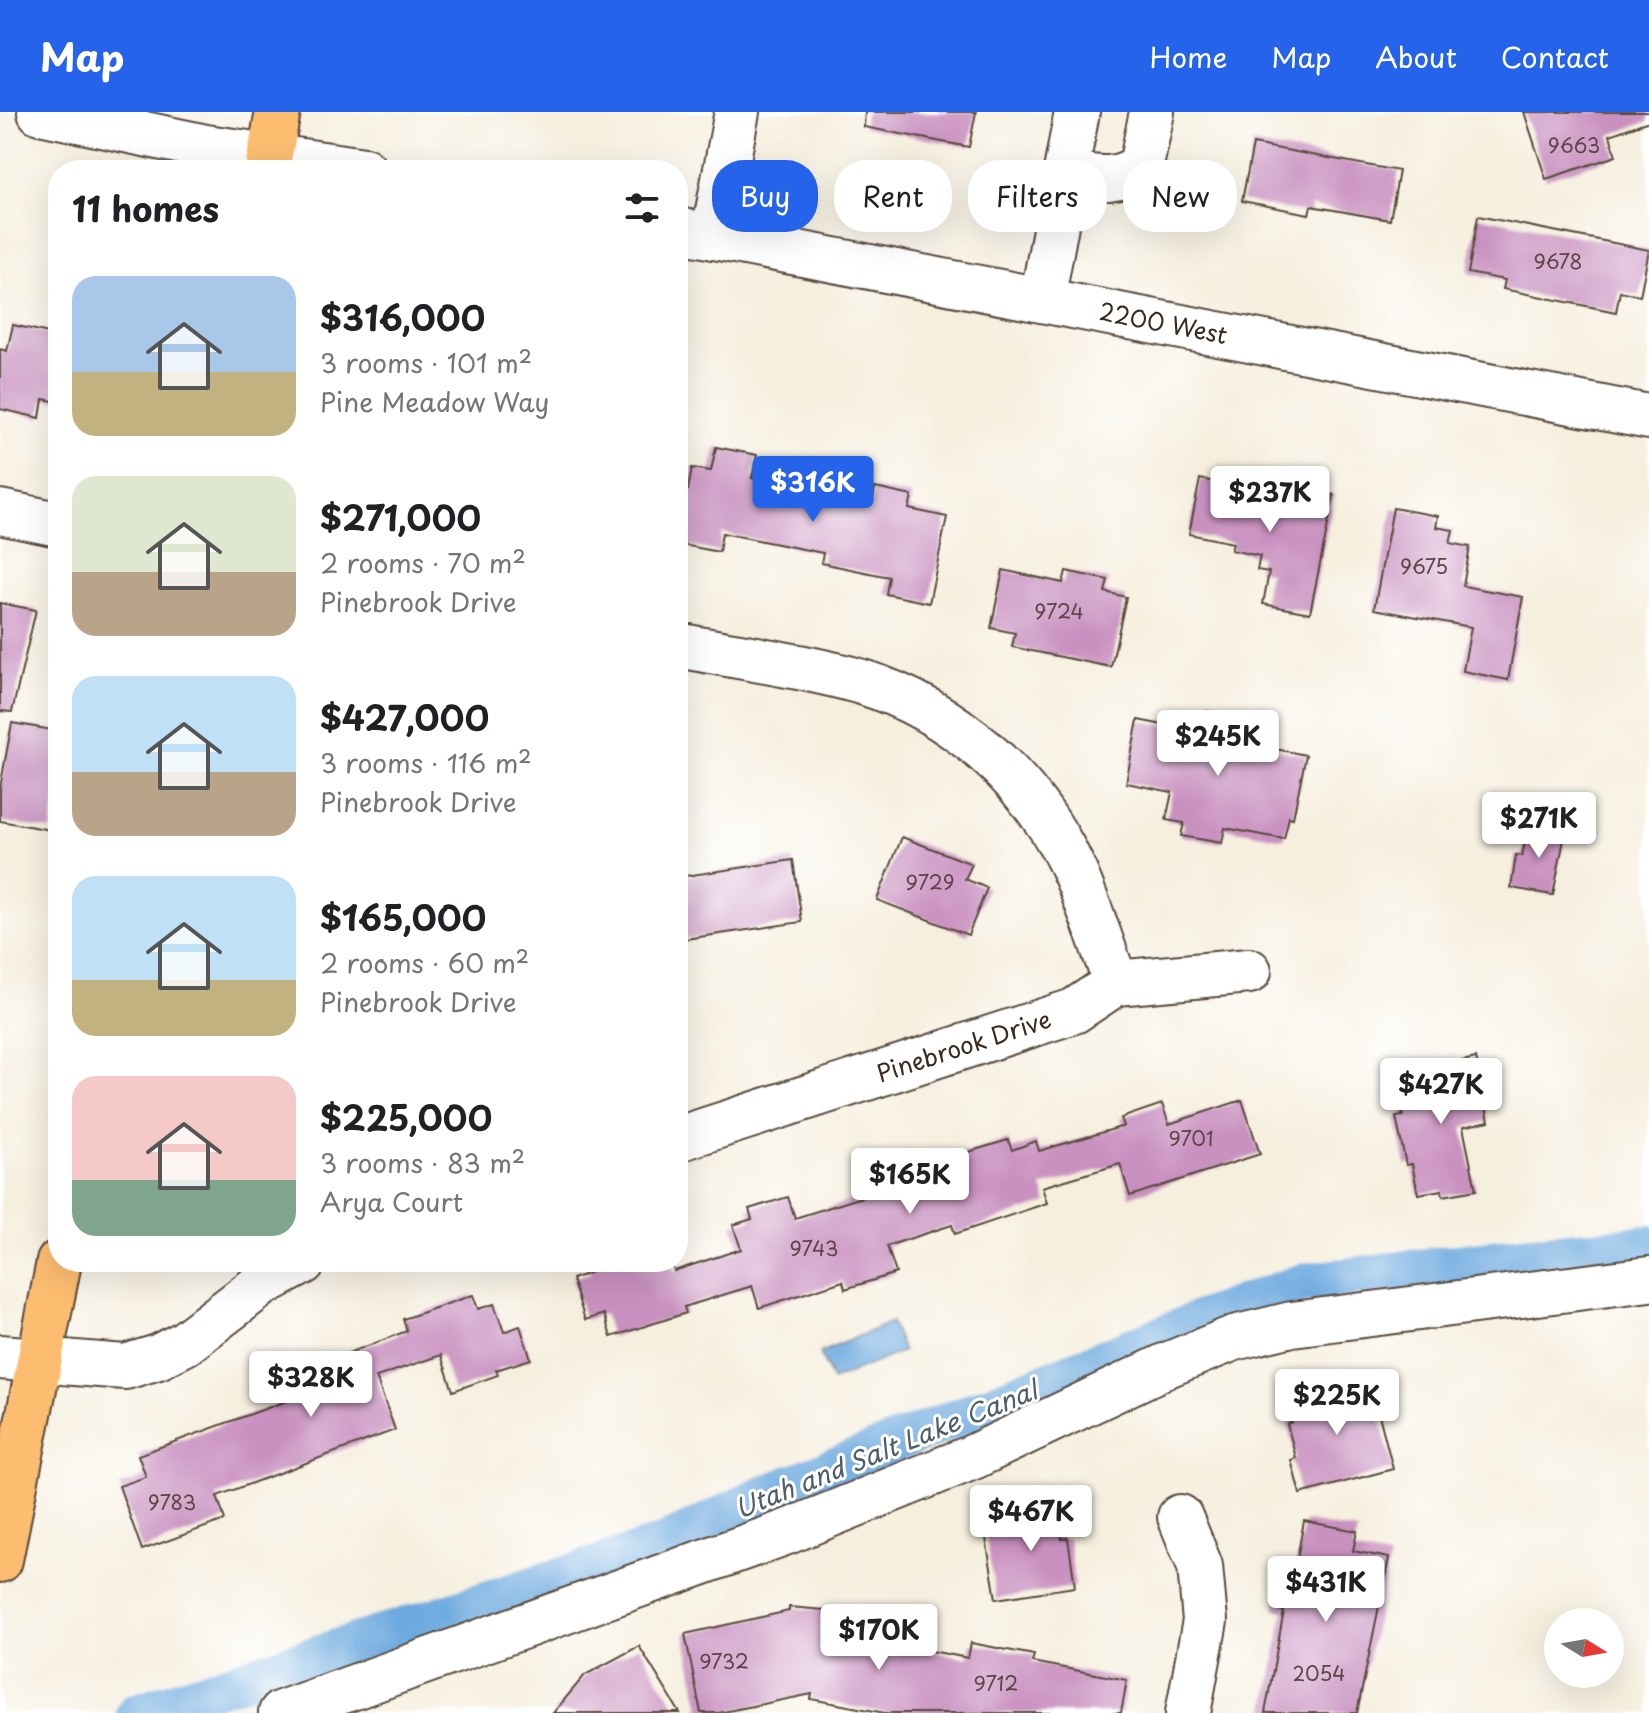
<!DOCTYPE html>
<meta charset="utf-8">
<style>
body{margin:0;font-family:"Playpen Sans",sans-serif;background:#f6f6f6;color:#202124;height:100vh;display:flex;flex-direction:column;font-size:30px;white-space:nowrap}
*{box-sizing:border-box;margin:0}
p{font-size:26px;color:#757577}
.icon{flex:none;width:44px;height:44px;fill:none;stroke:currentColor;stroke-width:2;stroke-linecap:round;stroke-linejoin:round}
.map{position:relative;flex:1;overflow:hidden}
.side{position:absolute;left:48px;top:48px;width:640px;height:1112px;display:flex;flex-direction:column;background:#fff;border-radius:32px;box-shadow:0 8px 32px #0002}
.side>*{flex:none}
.guide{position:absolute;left:712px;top:48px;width:760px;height:72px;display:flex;gap:16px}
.needle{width:52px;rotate:101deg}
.buttons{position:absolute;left:1544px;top:1496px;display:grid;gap:16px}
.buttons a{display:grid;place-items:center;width:80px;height:80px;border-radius:50%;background:#fff;box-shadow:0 8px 32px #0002;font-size:40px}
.price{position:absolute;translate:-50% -68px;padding:0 18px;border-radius:8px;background:#fff;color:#222;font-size:26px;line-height:52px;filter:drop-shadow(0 2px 4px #0008)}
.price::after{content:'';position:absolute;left:50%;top:48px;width:24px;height:18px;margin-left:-12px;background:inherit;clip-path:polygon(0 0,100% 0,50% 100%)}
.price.on{background:#2563eb;color:#fff}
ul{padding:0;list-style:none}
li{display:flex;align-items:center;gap:24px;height:200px;padding:0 24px}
li span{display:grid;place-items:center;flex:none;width:224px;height:160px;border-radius:24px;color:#555}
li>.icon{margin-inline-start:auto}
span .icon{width:96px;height:96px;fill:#fffc;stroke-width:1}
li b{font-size:34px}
h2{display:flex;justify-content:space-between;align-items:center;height:96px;padding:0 24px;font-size:34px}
.tag{padding:0 28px;border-radius:32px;background:#fff;box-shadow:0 8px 32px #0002;font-size:28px;line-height:72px}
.tag.on{background:#2563eb;color:#fff}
header{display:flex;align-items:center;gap:48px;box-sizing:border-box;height:112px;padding:0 40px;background:#2563eb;color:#fff}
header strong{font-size:38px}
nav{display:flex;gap:44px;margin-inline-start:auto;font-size:28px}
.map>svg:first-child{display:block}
.water{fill:#6ca9de;stroke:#546a7e;stroke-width:2}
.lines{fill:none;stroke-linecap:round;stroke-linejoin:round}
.canal{stroke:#6ca9de;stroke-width:40}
.building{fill:#c991c0}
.minor-casing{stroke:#57483b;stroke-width:48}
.major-casing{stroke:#57483b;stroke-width:48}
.minor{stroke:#fff;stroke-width:44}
.major{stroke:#fcbd6f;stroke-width:44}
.labels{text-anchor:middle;stroke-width:6;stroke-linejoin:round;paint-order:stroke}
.number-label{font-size:20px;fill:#5e4446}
.street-label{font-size:24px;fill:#3b2a1e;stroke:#fff}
.water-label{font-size:26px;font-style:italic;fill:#4f5d6b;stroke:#fff}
</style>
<header>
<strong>Map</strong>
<nav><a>Home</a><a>Map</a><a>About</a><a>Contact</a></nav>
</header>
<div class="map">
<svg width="1649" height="1601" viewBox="0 0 1649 1601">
<rect width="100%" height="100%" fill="#fff"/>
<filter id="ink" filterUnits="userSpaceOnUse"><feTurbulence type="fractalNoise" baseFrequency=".0125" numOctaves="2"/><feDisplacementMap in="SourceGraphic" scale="16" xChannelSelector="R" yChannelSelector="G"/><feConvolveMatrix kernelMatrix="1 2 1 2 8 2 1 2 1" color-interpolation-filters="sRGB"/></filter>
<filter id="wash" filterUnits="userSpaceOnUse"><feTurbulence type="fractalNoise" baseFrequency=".006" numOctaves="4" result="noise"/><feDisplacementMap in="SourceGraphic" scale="32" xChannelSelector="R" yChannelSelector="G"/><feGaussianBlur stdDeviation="1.8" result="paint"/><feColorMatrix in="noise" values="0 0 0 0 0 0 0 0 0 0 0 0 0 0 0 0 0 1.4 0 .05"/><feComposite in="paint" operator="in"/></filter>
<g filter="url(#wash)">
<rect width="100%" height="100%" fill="#f6efde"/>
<path class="water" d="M 891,1210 L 903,1239 L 832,1269 L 820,1241 Z"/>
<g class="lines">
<path class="canal" d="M 136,1601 L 659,1434 L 763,1384 L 1205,1206 L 1303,1171 L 1522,1144 L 1649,1133"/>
</g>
<g id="blocks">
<g class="building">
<path d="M 865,0 L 976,0 L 969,35 L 864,15 Z"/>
<path d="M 1524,0 L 1649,0 L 1649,9 L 1610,23 L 1616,44 L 1546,67 Z"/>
<path d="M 1253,32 L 1399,59 L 1390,108 L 1311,94 L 1309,102 L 1242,89 Z"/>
<path d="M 1478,104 L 1649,138 L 1640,184 L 1620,179 L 1616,200 L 1503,177 L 1505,168 L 1468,161 Z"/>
<path d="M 13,213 L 58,223 L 58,290 L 43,287 L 40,306 L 0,297 L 0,237 L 7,239 Z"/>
<path d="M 716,335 L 757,343 L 752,366 L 872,390 L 875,376 L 912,384 L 909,397 L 947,405 L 929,491 L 886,482 L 889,465 L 821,451 L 823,441 L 722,421 L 719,440 L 678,432 L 678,376 L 688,378 L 692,356 L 711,359 Z"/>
<path d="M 1200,367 L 1245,376 L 1246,369 L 1292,378 L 1293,374 L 1334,383 L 1310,501 L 1263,492 L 1269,460 L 1257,458 L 1260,444 L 1231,438 L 1233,431 L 1189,422 Z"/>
<path d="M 1393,396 L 1438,404 L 1436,415 L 1453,418 L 1450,431 L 1470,435 L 1463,474 L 1523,485 L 1508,568 L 1463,559 L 1471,515 L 1374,497 Z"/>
<path d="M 1003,458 L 1063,471 L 1066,459 L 1108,468 L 1105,480 L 1126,485 L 1111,555 L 1012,535 L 1015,521 L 991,516 Z"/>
<path d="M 0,491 L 36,498 L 12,600 L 0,599 Z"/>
<path d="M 1208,599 L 1248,607 L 1244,631 L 1306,643 L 1293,706 L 1289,705 L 1284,727 L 1225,716 L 1222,731 L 1181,724 L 1184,711 L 1166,708 L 1172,680 L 1126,671 L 1138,608 L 1203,621 Z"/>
<path d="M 12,611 L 58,619 L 58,678 L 51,718 L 0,709 L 0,676 Z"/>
<path d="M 1529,710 L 1566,717 L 1553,783 L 1511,776 L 1516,743 L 1522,744 Z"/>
<path d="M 902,725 L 972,752 L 965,767 L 987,776 L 968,823 L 877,788 Z"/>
<path d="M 793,748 L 802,810 L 678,828 L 678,765 Z"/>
<path d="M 1476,946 L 1489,1009 L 1463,1015 L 1476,1078 L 1443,1084 L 1442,1078 L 1418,1082 L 1412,1052 L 1406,1053 L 1396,1005 L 1403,1004 L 1396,969 L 1436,961 L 1435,955 Z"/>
<path d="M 1242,988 L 1260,1042 L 1130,1084 L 1120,1052 L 1042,1075 L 1047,1091 L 955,1122 L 952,1113 L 887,1134 L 896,1161 L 845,1177 L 843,1169 L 759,1196 L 752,1174 L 684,1195 L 686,1201 L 611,1225 L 604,1202 L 585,1208 L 572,1167 L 590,1161 L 586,1150 L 671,1150 L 674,1159 L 741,1137 L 733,1113 L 752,1107 L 749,1097 L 788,1085 L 795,1106 L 936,1062 L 932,1051 L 1008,1028 L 1012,1038 L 1036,1029 L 1039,1039 L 1124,1014 L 1121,1006 L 1162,992 L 1169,1012 Z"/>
<path d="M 473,1183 L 478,1197 L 494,1192 L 504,1220 L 520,1214 L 531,1247 L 496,1258 L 498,1263 L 453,1279 L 441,1243 L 376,1265 L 395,1318 L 217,1384 L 225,1408 L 142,1438 L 119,1374 L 146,1365 L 138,1343 L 317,1278 L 309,1256 L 407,1219 L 403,1207 Z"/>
<path d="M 1370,1268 L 1393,1357 L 1300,1382 L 1291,1348 L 1296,1346 L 1287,1312 L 1292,1310 L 1286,1290 Z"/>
<path d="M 1057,1389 L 1062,1427 L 1068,1426 L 1075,1475 L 996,1487 L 985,1420 L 1015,1416 L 1012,1396 Z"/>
<path d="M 1304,1409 L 1357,1419 L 1353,1439 L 1389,1446 L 1357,1601 L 1265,1601 L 1284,1499 L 1275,1497 L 1282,1460 L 1294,1463 Z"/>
<path d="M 789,1495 L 824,1498 L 824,1502 L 858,1509 L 857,1525 L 968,1546 L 971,1531 L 1034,1543 L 1032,1550 L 1127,1568 L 1121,1601 L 885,1601 L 811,1587 L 812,1582 L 718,1601 L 701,1601 L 685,1522 L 789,1499 Z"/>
<path d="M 639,1534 L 680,1601 L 553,1601 L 585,1563 Z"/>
</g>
</g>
</g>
<g filter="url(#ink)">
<use href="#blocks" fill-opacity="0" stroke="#57483b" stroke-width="2"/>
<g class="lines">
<defs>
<g id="minor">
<path d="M 40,0 L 206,35 L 364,58"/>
<path d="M 1065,61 C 1096,66 1114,72 1141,54 L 1152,0"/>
<path d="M 678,118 L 1649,305"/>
<path d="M 713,125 L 737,0"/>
<path d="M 1042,188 L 1077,0"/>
<path d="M 0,400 L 58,412"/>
<path d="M 678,533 C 739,545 802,553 862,570 C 953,598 1030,667 1071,752 C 1089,790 1101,832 1116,871"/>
<path d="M 678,1027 L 1074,899 L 1116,871 L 1249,859"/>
<path d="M 0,1245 L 125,1255 L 158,1245 L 185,1231 L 262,1172 L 303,1150"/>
<path d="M 1180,1405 L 1200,1454 L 1205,1509 L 1188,1601"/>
<path d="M 281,1601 L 787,1420 L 973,1345 L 1167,1253 L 1234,1226 L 1292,1212 L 1649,1167"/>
</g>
<g id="major">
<path d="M 267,58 L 278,0"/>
<path d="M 0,1448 L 59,1150"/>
</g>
</defs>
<use href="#minor" class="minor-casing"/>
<use href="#major" class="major-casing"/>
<use href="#minor" class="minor"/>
<use href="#major" class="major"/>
</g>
</g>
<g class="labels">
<g class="number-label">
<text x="1574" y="41">9663</text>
<text x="1558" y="157">9678</text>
<text x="1424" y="462">9675</text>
<text x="1059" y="507">9724</text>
<text x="930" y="778">9729</text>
<text x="1191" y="1034">9701</text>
<text x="814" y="1144">9743</text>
<text x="172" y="1398">9783</text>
<text x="724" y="1557">9732</text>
<text x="1319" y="1569">2054</text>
<text x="996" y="1579">9712</text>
</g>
<g class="street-label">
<text transform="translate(1163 212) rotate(11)" y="8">2200 West</text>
<text transform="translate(964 935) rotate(-18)" y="8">Pinebrook Drive</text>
</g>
<g class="water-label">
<text transform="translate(886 1338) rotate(-22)" y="9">Utah and Salt Lake Canal</text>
</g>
</g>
</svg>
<div class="buttons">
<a><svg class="needle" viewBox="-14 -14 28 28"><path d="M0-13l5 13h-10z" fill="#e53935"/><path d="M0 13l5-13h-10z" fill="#757577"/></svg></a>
</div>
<b class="price on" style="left:813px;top:412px">$316K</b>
<b class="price" style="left:1270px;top:422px">$237K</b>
<b class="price" style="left:1218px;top:666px">$245K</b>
<b class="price" style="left:1539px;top:748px">$271K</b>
<b class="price" style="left:1441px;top:1014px">$427K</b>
<b class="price" style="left:910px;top:1104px">$165K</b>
<b class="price" style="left:311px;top:1307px">$328K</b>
<b class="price" style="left:1337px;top:1325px">$225K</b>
<b class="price" style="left:1031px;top:1441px">$467K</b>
<b class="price" style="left:1326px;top:1512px">$431K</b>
<b class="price" style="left:879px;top:1560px">$170K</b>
<div class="guide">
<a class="tag on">Buy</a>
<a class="tag">Rent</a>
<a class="tag">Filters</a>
<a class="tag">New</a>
</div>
<section class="side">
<h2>11 homes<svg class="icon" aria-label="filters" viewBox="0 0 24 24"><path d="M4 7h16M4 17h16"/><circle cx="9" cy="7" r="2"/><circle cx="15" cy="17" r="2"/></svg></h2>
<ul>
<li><span style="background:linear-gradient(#a9c7e8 60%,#c2b280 0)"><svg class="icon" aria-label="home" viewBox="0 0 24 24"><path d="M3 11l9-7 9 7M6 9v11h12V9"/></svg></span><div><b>$316,000</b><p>3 rooms · 101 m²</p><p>Pine Meadow Way</p></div></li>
<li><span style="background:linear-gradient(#dfe7d0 60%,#b9a48a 0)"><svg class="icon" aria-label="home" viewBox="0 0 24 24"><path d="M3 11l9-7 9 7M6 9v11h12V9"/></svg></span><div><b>$271,000</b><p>2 rooms · 70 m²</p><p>Pinebrook Drive</p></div></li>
<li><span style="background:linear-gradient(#bfe0f5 60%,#b9a48a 0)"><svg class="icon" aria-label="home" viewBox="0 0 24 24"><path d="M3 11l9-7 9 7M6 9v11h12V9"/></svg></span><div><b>$427,000</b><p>3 rooms · 116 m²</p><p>Pinebrook Drive</p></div></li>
<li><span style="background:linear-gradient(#bfe0f5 65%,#c2b280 0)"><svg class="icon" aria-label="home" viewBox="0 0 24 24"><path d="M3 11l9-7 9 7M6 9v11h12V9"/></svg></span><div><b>$165,000</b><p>2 rooms · 60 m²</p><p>Pinebrook Drive</p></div></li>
<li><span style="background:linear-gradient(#f6c9c9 65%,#7fa58c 0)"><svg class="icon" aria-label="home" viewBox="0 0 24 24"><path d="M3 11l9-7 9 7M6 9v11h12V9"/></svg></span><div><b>$225,000</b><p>3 rooms · 83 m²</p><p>Arya Court</p></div></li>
</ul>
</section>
</div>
